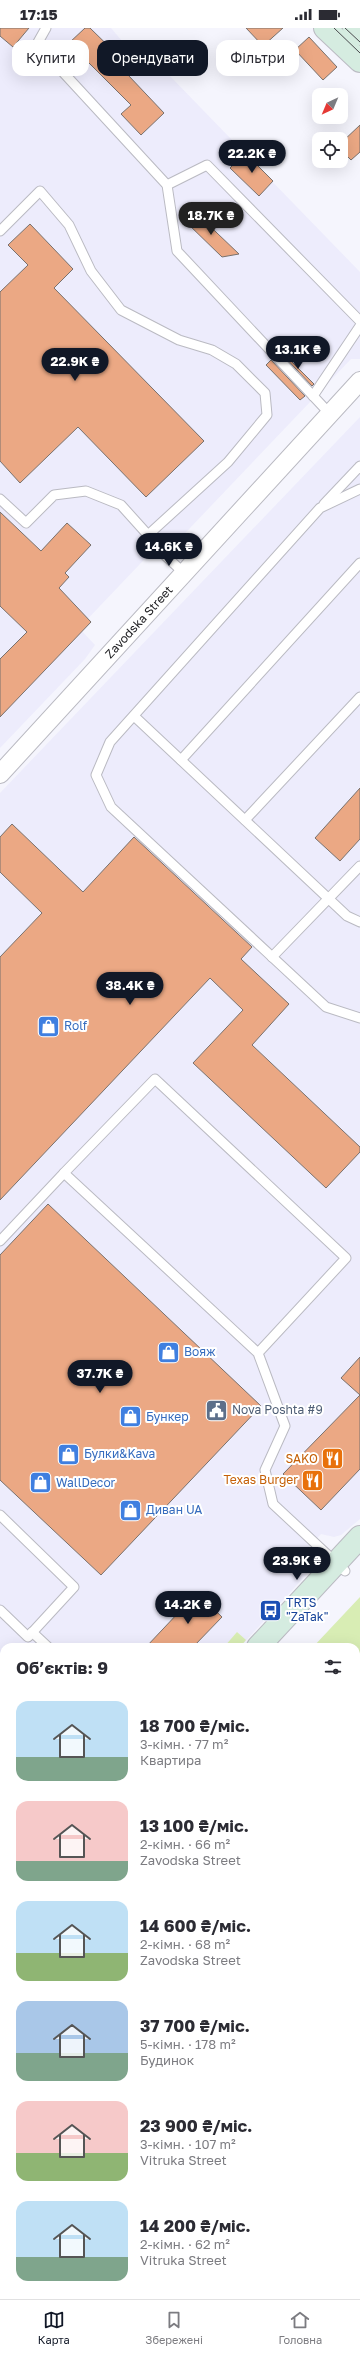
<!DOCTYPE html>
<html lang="uk">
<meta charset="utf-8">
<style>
body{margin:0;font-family:"Golos Text",sans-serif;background:#f7f7f7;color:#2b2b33;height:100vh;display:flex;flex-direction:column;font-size:15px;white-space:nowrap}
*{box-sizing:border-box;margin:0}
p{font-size:13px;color:#7c7c81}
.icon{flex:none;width:22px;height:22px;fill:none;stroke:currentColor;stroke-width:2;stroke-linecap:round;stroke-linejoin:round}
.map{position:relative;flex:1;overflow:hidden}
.drawer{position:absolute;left:0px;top:1615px;width:360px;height:656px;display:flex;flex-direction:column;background:#fff;border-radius:12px 12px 0 0;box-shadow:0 4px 16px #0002}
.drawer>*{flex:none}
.hud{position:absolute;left:12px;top:12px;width:336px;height:36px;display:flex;gap:8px}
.needle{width:26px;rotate:224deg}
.fabs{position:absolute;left:312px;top:60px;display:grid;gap:8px}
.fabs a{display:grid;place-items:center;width:36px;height:36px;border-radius:8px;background:#fff;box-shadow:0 4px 16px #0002;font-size:20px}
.price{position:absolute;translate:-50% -34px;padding:0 9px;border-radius:14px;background:#111827;color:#fff;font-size:13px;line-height:26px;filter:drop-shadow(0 1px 2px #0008)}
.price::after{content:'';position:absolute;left:50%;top:24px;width:12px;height:9px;margin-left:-6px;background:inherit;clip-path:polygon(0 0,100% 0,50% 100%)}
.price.on{background:#222;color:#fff}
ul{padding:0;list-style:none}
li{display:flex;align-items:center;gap:12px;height:100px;padding:0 16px}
li span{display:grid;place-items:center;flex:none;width:112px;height:80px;border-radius:12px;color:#555}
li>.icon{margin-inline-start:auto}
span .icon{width:48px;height:48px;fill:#fffc;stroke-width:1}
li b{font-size:17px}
h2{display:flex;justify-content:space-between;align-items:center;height:48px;padding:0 16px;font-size:17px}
.tag{padding:0 14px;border-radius:12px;background:#fff;box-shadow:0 4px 16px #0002;font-size:14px;line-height:36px}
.tag.on{background:#111827;color:#fff}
.status{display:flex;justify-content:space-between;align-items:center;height:28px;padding:0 20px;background:#fff;direction:ltr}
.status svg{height:11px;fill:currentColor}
.tab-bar{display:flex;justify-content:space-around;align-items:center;height:56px;border-top:1px solid #e1e1e2;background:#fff;font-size:11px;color:#7c7c81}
.tab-bar a{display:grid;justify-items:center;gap:2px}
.tab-bar .on{color:#111827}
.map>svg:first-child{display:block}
.built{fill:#edecfc}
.green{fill:#d8edb4}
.building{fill:#eba884;stroke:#79716d}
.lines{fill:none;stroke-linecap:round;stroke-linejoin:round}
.service-casing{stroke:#babac2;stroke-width:11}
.minor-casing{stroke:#babac2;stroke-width:20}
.tertiary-casing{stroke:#babac2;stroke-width:24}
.secondary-casing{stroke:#babac2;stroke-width:24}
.service{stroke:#fff;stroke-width:9}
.minor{stroke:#fff;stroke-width:18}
.tertiary{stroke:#fff;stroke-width:22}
.secondary{stroke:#d5ece0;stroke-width:22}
.tram{stroke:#4a4a4e;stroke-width:1}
.labels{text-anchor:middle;stroke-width:4;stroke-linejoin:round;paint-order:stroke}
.street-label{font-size:12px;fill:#1b1b1e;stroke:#fff}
.shop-label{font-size:12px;fill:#366cbe;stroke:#fff;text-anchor:start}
.service-label{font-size:12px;fill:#4e5e75;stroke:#fff;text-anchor:start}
.food-label{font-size:12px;fill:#c56008;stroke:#fff;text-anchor:end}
.transit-label{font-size:12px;fill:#164399;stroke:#fff;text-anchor:start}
</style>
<div class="status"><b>17:15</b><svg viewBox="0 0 49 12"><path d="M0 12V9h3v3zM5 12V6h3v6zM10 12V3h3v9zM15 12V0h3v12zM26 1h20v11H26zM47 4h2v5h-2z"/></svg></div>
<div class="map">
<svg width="360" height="2271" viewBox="0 0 360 2271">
<rect width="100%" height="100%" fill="#f5f5fd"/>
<g class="built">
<path d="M 0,0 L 111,0 L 128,20 L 137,14 L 360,244 L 360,331 L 351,331 L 170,521 L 159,516 L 79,600 L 95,617 L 85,631 L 0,720 Z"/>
<path d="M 360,389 L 360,1491 L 341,1507 L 334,1509 L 321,1506 L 307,1521 L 310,1536 L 307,1546 L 240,1619 L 4,1619 L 4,1872 L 0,1876 L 0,765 Z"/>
</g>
<g class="green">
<path d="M 360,1569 L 360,1819 L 356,1823 L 356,1619 L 313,1619 Z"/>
<path d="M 237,1604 L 246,1612 L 240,1619 L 224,1619 Z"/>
<path d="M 360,1924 L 360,2117 L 356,2116 L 356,1928 Z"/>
<path d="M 53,2267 L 137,2267 L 136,2271 L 51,2271 Z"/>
</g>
<g class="building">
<path d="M 0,0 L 29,0 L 13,19 L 0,8 Z"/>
<path d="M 85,0 L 90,0 L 133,42 L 128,47 L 164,85 L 141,107 L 121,86 L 131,77 L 69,15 Z"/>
<path d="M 246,0 L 283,0 L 263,18 Z"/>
<path d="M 309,9 L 337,39 L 323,52 L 295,22 Z"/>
<path d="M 360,97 L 360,124 L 351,132 L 341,122 L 341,115 Z"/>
<path d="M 245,125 L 273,153 L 259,168 L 230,140 Z"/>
<path d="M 195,184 L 239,226 L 222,229 L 186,194 Z"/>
<path d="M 30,196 L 73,241 L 54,260 L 204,413 L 146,469 L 78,399 L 20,455 L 0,433 L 0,264 L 28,237 L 8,217 Z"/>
<path d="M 280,322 L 314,356 L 312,358 L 279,323 Z"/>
<path d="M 271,332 L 305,368 L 300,372 L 266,337 Z"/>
<path d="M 0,484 L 41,523 L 67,495 L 91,517 L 65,545 L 69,549 L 59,560 L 91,594 L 0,689 L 0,631 L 27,604 L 0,578 Z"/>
<path d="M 360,760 L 360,811 L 340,833 L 315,810 Z"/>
<path d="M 12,796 L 83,864 L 134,809 L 252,919 L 241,931 L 289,976 L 252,1017 L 360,1119 L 360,1124 L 326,1160 L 193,1035 L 243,982 L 210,950 L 0,1172 L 0,929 L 42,885 L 0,844 L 0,809 Z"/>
<path d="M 48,1176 L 261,1378 L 101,1547 L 0,1452 L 0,1227 Z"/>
<path d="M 360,1329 L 360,1367 L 341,1350 Z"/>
<path d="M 360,1367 L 360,1441 L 321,1482 L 283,1446 Z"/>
<path d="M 197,1565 L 222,1589 L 193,1619 L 146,1619 Z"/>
</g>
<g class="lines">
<defs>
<g id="service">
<path d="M 46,0 L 37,16 L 167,157 L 177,223 L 330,386"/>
<path d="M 167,157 L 207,137 L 360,293"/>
<path d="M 0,203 L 40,163 L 69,197 L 91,243 L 121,282 L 179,312 L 212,322 L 236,336 L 265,365 L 267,387 L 228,434 L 148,507 L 157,520 L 184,545"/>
<path d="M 313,368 L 360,298"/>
<path d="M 360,461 L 320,480 L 110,714 L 96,747 L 111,779 L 326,979 L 360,990"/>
<path d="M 0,471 L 26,495 L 54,467 L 86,463 L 121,477 L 148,507"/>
<path d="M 324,476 L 360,438"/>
<path d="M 134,688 L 347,888 L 360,894"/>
<path d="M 181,732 L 360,535"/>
<path d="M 245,792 L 360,669"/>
<path d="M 272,929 L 360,838"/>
<path d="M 0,1213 L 64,1145"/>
<path d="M 258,1325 L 346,1230 L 155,1051 L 64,1145 L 258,1325 L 285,1398 L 265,1442 L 273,1476 L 345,1543"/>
<path d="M 0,1487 L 74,1559 L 28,1609 L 0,1582"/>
<path d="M 32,1604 L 48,1619"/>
<path d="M 0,1742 L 4,1737"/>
<path d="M 356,1914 L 360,1910"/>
<path d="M 0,1982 L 4,1986"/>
<path d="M 356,2121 L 360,2122"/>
</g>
<g id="minor">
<path id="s1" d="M 0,746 L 360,353"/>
</g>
<g id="tertiary">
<path d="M 0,2147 L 4,2150"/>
<path d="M 328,2267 L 341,2271"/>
<path d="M 162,2271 L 163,2267"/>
</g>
<g id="secondary">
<path d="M 325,0 L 360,33"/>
<path d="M 354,0 L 360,6"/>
<path d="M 258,1619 L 360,1509"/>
<path d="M 0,1895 L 4,1891"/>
<path d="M 0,1914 L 4,1909"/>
</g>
</defs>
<use href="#service" class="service-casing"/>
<use href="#minor" class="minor-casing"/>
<use href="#tertiary" class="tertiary-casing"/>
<use href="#secondary" class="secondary-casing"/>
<use href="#service" class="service"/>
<use href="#minor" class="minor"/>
<use href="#tertiary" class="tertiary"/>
<use href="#secondary" class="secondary"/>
<g class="tram">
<path d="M 334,0 L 360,25"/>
<path d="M 345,0 L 360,14"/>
</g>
</g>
<defs>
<symbol id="shop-square" viewBox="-11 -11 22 22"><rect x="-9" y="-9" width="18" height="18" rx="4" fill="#3f7fe0" stroke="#fff"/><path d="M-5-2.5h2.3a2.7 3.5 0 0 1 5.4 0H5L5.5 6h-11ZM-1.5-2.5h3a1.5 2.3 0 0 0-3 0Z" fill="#fff"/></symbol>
<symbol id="civic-square" viewBox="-11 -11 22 22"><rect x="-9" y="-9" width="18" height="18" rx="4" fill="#5c6f8a" stroke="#fff"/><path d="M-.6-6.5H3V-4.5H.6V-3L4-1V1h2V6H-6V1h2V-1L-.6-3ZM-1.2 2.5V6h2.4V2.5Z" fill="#fff"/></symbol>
<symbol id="restaurant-square" viewBox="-11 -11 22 22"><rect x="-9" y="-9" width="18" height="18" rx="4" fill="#e8710a" stroke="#fff"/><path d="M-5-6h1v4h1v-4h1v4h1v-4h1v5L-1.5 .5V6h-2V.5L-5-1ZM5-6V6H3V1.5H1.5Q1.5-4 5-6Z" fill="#fff"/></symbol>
<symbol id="bus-square" viewBox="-11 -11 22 22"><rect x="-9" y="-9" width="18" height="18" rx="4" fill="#1a4fb4" stroke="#fff"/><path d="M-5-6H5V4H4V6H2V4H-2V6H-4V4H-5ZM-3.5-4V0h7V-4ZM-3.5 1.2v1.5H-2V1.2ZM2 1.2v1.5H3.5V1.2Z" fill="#fff"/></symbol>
</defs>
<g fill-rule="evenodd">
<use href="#shop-square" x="36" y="986" width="25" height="25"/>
<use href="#shop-square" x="156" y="1312" width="25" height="25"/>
<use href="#civic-square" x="204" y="1370" width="25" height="25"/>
<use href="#shop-square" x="118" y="1376" width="25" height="25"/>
<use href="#shop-square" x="56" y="1414" width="25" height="25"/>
<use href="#restaurant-square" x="320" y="1418" width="25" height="25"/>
<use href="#restaurant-square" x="300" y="1440" width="25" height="25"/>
<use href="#shop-square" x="28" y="1442" width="25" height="25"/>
<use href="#shop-square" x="118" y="1470" width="25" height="25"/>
<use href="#bus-square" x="258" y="1570" width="25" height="25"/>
</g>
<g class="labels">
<g class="street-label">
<text dy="4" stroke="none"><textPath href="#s1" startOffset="206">Zavodska Street</textPath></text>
</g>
<g class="shop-label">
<text x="64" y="1002">Rolf</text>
<text x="184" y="1328">Вояж</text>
<text x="146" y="1393">Бункер</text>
<text x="84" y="1430">Булки&amp;Kava</text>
<text x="56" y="1459">WallDecor</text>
<text x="146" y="1486">Диван UA</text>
</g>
<g class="service-label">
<text x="232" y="1386">Nova Poshta #9</text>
</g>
<g class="food-label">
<text x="318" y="1435">SAKO</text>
<text x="298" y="1456">Texas Burger</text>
</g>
<g class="transit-label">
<text x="286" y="1579">TRTS<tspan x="286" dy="14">"ZaTak"</tspan></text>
</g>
</g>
</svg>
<div class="fabs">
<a><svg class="needle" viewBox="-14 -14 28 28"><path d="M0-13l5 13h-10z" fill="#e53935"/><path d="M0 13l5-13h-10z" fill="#7c7c81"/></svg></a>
<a><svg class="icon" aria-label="locate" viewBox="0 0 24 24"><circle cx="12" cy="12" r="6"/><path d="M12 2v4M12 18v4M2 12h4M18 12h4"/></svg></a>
</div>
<b class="price" style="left:252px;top:146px">22.2K ₴</b>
<b class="price on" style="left:211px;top:208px">18.7K ₴</b>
<b class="price" style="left:298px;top:342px">13.1K ₴</b>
<b class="price" style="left:75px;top:354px">22.9K ₴</b>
<b class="price" style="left:169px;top:539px">14.6K ₴</b>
<b class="price" style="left:130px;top:978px">38.4K ₴</b>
<b class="price" style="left:100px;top:1366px">37.7K ₴</b>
<b class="price" style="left:297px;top:1553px">23.9K ₴</b>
<b class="price" style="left:188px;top:1597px">14.2K ₴</b>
<div class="hud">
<a class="tag">Купити</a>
<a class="tag on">Орендувати</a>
<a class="tag">Фільтри</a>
</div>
<section class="drawer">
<h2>Об’єктів: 9<svg class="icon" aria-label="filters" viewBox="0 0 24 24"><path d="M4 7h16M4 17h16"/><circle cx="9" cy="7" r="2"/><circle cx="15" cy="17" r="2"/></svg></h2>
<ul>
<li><span style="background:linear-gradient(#bfe0f5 70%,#7fa58c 0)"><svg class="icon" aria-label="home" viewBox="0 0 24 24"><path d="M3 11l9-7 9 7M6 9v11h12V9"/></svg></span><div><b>18 700 ₴/міс.</b><p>3-кімн. · 77 m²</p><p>Квартира</p></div></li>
<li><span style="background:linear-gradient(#f6c9c9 75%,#7fa58c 0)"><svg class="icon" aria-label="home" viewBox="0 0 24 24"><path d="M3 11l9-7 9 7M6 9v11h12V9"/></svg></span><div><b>13 100 ₴/міс.</b><p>2-кімн. · 66 m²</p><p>Zavodska Street</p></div></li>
<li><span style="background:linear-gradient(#bfe0f5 65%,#8fb573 0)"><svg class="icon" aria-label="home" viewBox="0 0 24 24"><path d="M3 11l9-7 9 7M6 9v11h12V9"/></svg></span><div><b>14 600 ₴/міс.</b><p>2-кімн. · 68 m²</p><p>Zavodska Street</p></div></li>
<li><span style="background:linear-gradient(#a9c7e8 65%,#7fa58c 0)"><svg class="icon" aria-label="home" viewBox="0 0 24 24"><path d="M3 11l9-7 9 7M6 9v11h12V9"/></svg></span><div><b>37 700 ₴/міс.</b><p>5-кімн. · 178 m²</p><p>Будинок</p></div></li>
<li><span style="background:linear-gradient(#f6c9c9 65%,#8fb573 0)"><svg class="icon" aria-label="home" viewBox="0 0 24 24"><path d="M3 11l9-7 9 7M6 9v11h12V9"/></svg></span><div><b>23 900 ₴/міс.</b><p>3-кімн. · 107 m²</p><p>Vitruka Street</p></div></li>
<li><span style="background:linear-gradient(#bfe0f5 70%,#7fa58c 0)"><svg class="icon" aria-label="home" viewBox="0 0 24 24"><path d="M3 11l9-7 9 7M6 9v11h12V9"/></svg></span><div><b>14 200 ₴/міс.</b><p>2-кімн. · 62 m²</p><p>Vitruka Street</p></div></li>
</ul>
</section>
</div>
<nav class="tab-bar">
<a class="on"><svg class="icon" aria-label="map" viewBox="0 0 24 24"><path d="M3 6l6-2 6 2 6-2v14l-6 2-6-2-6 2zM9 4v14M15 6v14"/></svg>Карта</a>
<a><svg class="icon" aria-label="saved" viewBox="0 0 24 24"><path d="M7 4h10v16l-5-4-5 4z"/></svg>Збережені</a>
<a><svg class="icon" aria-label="home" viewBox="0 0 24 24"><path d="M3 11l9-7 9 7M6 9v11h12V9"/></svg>Головна</a>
</nav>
